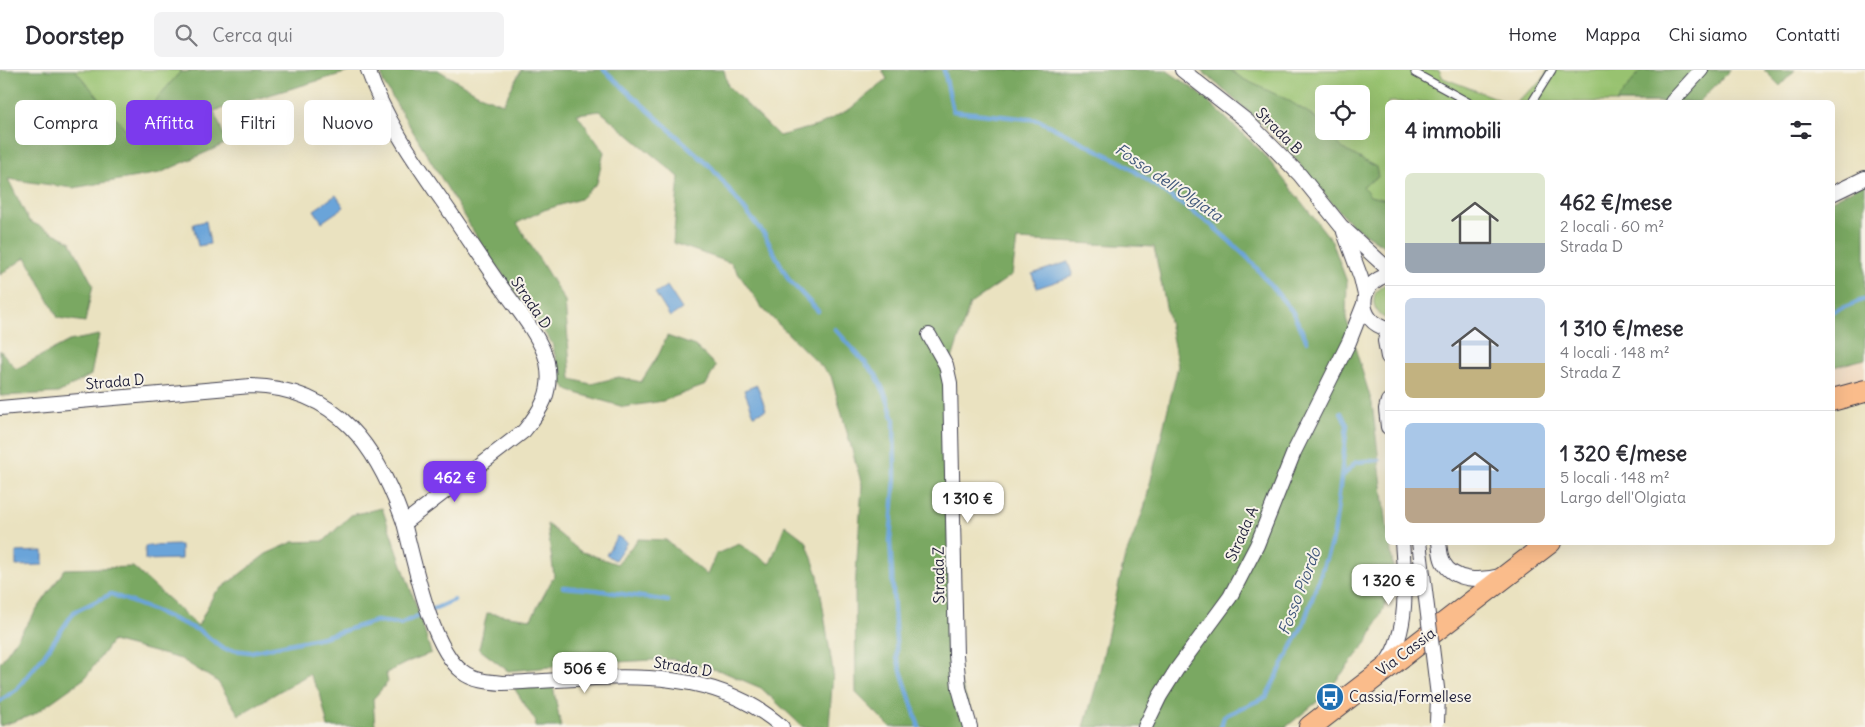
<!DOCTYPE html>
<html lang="it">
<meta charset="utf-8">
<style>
body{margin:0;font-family:Delius,sans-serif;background:#f2f2f3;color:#2b2b33;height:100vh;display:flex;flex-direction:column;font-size:19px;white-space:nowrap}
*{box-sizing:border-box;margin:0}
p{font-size:16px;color:#7c7c81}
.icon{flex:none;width:28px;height:28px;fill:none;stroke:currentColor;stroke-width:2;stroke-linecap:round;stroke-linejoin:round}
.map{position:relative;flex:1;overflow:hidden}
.details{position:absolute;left:1385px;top:30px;width:450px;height:445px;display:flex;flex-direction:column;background:#fff;border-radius:8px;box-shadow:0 5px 20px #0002}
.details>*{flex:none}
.top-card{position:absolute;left:15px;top:30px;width:475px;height:45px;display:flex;gap:10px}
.controls{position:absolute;left:1315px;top:15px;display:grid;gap:10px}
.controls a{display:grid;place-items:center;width:55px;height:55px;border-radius:8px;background:#fff;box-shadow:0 5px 20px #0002;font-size:25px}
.price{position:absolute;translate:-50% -42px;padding:0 11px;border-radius:10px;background:#fff;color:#222;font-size:16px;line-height:32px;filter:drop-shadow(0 1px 2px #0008)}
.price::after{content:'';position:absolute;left:50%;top:30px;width:15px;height:11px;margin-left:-8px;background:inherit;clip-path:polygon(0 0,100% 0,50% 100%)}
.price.active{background:#7c3aed;color:#fff}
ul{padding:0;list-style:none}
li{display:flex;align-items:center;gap:15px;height:125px;padding:0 20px}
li+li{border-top:1px solid #e1e1e2}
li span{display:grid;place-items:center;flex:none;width:140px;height:100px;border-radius:8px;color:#555}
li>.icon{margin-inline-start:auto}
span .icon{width:60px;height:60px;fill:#fffc;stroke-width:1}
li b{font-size:21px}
h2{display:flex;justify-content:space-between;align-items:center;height:60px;padding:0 20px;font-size:21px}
.chip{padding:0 18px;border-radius:8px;background:#fff;box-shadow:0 5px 20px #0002;font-size:18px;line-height:45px}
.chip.active{background:#7c3aed;color:#fff}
header{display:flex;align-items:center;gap:30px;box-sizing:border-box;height:70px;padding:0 25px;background:#fff;border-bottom:1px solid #e1e1e2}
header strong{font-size:24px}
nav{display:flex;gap:28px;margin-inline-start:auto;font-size:18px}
.search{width:350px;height:45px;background:#f2f2f3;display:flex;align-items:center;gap:12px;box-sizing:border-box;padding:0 18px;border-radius:8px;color:#7c7c81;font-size:19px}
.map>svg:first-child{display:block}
.built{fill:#eed6bb}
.green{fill:#98c26f;stroke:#5d7255;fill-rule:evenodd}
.forest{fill:#7aa862;stroke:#4e654e}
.water{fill:#6aa4d9;stroke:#46638a}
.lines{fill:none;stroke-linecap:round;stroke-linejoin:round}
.stream{stroke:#6aa4d9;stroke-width:4.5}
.service-casing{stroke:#403f4f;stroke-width:9}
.minor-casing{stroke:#403f4f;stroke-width:16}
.primary-casing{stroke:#403f4f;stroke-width:24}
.service{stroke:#fff;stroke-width:7}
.minor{stroke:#fff;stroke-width:14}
.primary{stroke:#fabc8b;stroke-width:22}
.minor-bridge-casing{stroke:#403f4f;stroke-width:16;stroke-linecap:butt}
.minor-bridge{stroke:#fff;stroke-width:14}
.labels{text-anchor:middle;stroke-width:4;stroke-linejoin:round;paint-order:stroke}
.street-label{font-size:15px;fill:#22223b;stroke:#f7f3e8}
.poi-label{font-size:15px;fill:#22223b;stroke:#f7f3e8;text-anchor:start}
.water-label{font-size:16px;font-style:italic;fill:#3f567a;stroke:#f7f3e8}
</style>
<header>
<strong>Doorstep</strong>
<div class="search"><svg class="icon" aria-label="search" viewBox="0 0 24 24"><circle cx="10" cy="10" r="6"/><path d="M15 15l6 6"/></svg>Cerca qui</div>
<nav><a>Home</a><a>Mappa</a><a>Chi siamo</a><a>Contatti</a></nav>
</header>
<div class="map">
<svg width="1865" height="657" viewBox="0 0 1865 657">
<rect width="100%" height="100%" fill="#f7f3e8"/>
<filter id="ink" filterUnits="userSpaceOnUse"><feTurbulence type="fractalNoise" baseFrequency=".02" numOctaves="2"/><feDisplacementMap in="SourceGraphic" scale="10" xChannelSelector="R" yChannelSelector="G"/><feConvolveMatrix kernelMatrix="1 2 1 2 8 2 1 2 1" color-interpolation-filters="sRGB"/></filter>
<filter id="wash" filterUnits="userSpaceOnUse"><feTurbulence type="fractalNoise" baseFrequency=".0096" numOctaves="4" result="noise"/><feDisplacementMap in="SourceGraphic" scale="20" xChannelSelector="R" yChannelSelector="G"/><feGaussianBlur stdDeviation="1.12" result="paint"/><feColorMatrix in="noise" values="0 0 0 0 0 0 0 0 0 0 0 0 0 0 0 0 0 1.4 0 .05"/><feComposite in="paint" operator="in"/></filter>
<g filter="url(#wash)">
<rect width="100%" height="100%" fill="#eae2c0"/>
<path class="built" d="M 1865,289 L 1865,312 L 1833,320 L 1833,297 Z"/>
<g class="green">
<path d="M 75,0 L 182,0 L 128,63 Z"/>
<path d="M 1201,0 L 1439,0 L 1443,8 L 1506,32 L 1388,32 L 1387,178 L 1352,155 L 1276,66 ZM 1324,24 L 1361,24 L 1361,61 L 1324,61 Z"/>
<path d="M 1548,0 L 1731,0 L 1699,32 L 1515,32 L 1541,12 Z"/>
<path d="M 1387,214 L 1388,214 L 1387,249 C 1370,242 1369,220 1387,214 Z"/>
</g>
<g class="forest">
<path d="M 0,0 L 75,0 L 128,62 L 180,2 L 231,0 L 355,0 L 214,41 L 227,73 L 160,103 L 73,118 L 8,109 L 29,151 L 70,171 L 93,215 L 85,252 L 58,248 L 26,187 L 0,205 Z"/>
<path d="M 381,0 L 438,0 L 482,26 L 503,34 L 521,0 L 724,0 L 728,16 L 779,66 L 817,56 L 850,39 L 887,9 L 882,0 L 1166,0 L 1198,22 L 1263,83 L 1332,171 L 1347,212 L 1346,248 L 1372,333 L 1387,456 L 1388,472 L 1390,473 L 1395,514 L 1368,571 L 1323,627 L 1286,657 L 1084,657 L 1098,609 L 1124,490 L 1144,439 L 1178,296 L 1154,177 L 1017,170 L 1012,205 L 970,234 L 948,301 L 957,604 L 977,657 L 890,657 L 856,623 L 855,519 L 862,415 L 831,306 L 763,239 L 731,193 L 673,173 L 679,107 L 600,41 L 577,44 L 604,82 L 597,113 L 580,129 L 544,140 L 517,153 L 565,231 L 571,309 L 591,314 L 619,307 L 641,312 L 659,284 L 667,266 L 695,276 L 716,296 L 706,315 L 663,331 L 624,337 L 569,321 L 562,314 L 552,273 L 483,177 L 383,12 Z"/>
<path d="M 1201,0 L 1230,0 L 1243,9 L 1286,29 L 1312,45 L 1324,58 L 1324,61 L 1327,61 L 1343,79 L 1376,97 L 1378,107 L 1363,116 L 1370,126 L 1387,130 L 1387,178 L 1352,155 L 1330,131 L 1276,66 Z"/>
<path d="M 1641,0 L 1731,0 L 1699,32 L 1616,32 Z"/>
<path d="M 1764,0 L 1795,0 L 1780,16 Z"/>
<path d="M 1865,113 L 1865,289 L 1833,297 L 1832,130 Z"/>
<path d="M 99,265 L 91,305 L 58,323 L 0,326 L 0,280 L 16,299 L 69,271 Z"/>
<path d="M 382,438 L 420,546 L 431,583 L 410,591 L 386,603 L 388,612 L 373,629 L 375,657 L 328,657 L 320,623 L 309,604 L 239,645 L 218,612 L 181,589 L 112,571 L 85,608 L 33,645 L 0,656 L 0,593 L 65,499 L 133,497 L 198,556 L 214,524 L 266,484 L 293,472 L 324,471 L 351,445 Z"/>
<path d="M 547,454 L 580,481 L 617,494 L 638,469 L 666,470 L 707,505 L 716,484 L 739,474 L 770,494 L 785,455 L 806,471 L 818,505 L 833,602 L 829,657 L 803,657 L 761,618 L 721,601 L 671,589 L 582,594 L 508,601 L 479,579 L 487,543 L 531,549 L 554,506 Z"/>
<path d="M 553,616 L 561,657 L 535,657 L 536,652 L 514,618 Z"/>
</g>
<g class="water">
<path d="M 272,51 L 273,63 L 249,65 L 248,53 Z"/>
<path d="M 336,125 L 344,137 L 322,152 L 314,140 Z"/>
<path d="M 206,151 L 210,174 L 198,176 L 193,154 Z"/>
<path d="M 1068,192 L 1073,206 L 1037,218 L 1032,204 Z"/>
<path d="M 667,216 L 682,239 L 670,247 L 655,223 Z"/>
<path d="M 757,315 L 766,340 L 754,345 L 744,320 Z"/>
<path d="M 617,466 L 627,472 L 615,490 L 606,485 Z"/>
<path d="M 181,475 L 181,489 L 145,490 L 145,476 Z"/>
<path d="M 43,481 L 43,495 L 16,496 L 16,482 Z"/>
</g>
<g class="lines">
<g class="stream">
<path d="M 604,0 L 712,98 L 764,164 L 789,210 L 818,241"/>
<path d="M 944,0 L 953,41 L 1038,50 L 1123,93 L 1214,157 L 1249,189 L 1292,241 L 1307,271"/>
<path d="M 1832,242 L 1865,229"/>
<path d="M 835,259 L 876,305 L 886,326 L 894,350 L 895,408 L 890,471 L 897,588 L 919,657"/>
<path d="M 1341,408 L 1347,355 L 1341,343"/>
<path d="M 563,517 L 596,520 L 668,531"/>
<path d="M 0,631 L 17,619 L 45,584 L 74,542 L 111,524 L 155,541 L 200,561 L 224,579 L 250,582 L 323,567 L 376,551 L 400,554 L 454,530"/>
<path d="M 1221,657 L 1224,646 L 1266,627 L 1303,555 L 1334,465 L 1341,408 L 1356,392 L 1379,390"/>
</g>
</g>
</g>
<g filter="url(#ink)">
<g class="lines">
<defs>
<g id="service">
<path d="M 1415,3 L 1468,32"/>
<path d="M 1532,32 L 1552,0"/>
</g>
<g id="minor">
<path d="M 1182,0 L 1247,51 L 1300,105 L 1341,156 L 1388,199"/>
<path d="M 1672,32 L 1701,0"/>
<path d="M 1832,124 L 1865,108"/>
<path d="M 1344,162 L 1361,208 L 1365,225"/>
<path d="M 1388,205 C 1357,213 1356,252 1388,259"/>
<path d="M 1388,260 L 1385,271 L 1388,287"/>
<path d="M 929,265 L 946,295 L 950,313 L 956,585 L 959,618 L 970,657"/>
<path d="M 1388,331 L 1386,339 L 1388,357"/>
<path d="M 0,338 L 251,316 C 338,318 378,378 404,453 L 524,361 C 542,339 553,322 547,292 C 542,268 512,232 497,211 C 478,184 460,156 441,129 C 413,89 384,47 368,0"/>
<path d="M 404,453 C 414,491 431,579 463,602 C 474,611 490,612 503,613 C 597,610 705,588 782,657"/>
<path d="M 1439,472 C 1440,479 1440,486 1443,492 C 1454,512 1481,511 1500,506"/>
<path d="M 1386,593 C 1410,561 1405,510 1402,472"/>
<path d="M 1145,657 L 1160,626 L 1177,599 L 1230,527 L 1257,475 L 1294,382 L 1349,272 L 1364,234"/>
</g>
<g id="primary">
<path d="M 1832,330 L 1865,321"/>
<path d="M 1310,657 L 1550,472"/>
</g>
</defs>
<use href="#service" class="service-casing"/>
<use href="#minor" class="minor-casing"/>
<use href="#primary" class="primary-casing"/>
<use href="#service" class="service"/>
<use href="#minor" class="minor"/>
<use href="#primary" class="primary"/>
<defs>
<path id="minor-bridge" d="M 1419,472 L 1438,626 L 1437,652"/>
</defs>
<use href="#minor-bridge" class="minor-bridge-casing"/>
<use href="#minor-bridge" class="minor-bridge"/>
</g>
</g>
<defs>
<symbol id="bus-disc" viewBox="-11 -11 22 22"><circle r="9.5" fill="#1f6fb2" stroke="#f7f3e8"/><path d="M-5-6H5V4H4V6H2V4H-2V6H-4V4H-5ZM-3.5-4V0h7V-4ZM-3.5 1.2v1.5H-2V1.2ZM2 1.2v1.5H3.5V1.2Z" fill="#fff"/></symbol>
</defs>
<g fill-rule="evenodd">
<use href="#bus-disc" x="1314" y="611" width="32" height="32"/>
</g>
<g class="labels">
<g class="street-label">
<text transform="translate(1279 61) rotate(45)" y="5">Strada B</text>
<text transform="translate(531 233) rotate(56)" y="5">Strada D</text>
<text transform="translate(115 312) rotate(-5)" y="5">Strada D</text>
<text transform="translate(1242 464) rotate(-66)" y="5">Strada A</text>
<text transform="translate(939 505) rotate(-91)" y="5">Strada Z</text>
<text transform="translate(1406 582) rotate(-37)" y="5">Via Cassia</text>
<text transform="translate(683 597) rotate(9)" y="5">Strada D</text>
</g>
<g class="poi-label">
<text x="1349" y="632">Cassia/Formellese</text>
</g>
<g class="water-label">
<text transform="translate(1169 112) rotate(34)" y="6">Fosso dell’Olgiata</text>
<text transform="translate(1299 521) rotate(-69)" y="6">Fosso Piordo</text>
</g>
</g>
</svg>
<div class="controls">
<a><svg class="icon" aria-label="locate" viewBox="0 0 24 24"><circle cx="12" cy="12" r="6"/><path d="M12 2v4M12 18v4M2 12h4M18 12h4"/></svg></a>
</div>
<b class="price active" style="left:455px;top:433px">462 €</b>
<b class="price" style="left:968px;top:454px">1 310 €</b>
<b class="price" style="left:1389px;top:536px">1 320 €</b>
<b class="price" style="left:585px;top:624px">506 €</b>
<div class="top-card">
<a class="chip">Compra</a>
<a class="chip active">Affitta</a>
<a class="chip">Filtri</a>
<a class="chip">Nuovo</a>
</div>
<section class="details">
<h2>4 immobili<svg class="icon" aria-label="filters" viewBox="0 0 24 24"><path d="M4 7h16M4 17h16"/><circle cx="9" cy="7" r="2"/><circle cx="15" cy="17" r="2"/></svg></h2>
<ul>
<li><span style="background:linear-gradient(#dfe7d0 70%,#9aa5b1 0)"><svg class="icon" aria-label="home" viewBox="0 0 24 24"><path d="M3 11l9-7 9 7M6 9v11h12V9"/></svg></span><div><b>462 €/mese</b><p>2 locali · 60 m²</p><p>Strada D</p></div></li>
<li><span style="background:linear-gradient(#c9d6e8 65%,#c2b280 0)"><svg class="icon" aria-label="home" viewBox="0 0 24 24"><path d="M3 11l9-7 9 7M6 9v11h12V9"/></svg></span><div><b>1 310 €/mese</b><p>4 locali · 148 m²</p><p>Strada Z</p></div></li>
<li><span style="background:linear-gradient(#a9c7e8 65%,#b9a48a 0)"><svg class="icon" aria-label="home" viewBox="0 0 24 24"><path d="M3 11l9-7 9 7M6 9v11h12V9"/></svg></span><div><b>1 320 €/mese</b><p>5 locali · 148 m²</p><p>Largo dell'Olgiata</p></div></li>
</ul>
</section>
</div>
